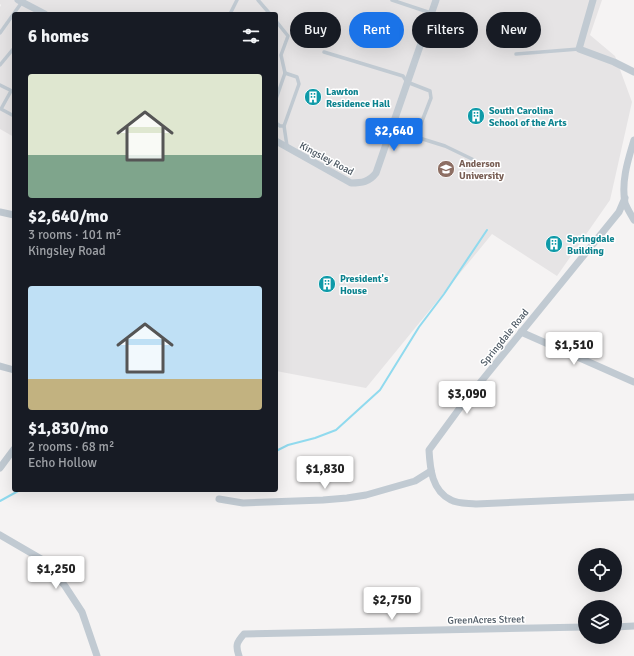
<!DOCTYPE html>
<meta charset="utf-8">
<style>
body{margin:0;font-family:Signika,sans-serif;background:#20242c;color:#f1f3f6;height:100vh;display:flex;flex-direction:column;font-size:15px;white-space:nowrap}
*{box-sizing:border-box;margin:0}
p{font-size:13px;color:#9ea1a6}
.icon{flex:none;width:22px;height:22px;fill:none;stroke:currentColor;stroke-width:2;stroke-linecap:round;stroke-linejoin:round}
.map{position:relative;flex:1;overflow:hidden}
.panel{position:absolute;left:12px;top:12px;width:266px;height:480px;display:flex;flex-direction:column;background:#171b24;border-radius:4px;box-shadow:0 4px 16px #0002}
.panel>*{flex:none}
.guide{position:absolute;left:290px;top:12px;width:284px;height:36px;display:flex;gap:8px}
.buttons{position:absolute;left:578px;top:548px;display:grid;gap:8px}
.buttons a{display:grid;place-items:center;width:44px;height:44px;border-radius:50%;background:#171b24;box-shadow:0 4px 16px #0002;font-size:20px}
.price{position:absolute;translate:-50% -34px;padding:0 9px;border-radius:4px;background:#fff;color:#222;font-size:13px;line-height:26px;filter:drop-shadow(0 1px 2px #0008)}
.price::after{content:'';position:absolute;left:50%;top:24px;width:12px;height:9px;margin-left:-6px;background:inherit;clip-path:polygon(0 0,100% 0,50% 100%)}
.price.current{background:#1a73e8;color:#fff}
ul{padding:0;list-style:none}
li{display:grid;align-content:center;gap:8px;height:212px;padding:0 16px}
li span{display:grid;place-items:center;height:124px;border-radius:4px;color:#555}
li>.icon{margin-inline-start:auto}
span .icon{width:72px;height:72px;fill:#fffc;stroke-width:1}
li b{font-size:17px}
h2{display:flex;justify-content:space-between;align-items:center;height:48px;padding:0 16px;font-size:17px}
.chip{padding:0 14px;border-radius:18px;background:#171b24;box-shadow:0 4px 16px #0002;font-size:14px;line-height:36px}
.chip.current{background:#1a73e8;color:#fff}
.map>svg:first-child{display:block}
.education{fill:#e6e4e5}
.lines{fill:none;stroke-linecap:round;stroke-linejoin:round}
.stream{stroke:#90daee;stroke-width:2}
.service{stroke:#c1cad2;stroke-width:3.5}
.minor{stroke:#c1cad2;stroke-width:7}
.labels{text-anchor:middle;stroke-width:3;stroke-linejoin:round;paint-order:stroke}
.culture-label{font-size:10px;font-weight:bold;fill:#0d838f;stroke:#fff;text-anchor:start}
.street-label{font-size:10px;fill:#4a5661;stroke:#fff}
.education-label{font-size:10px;font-weight:bold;fill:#785e54;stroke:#fff;text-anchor:start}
</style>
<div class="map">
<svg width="634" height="656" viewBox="0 0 634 656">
<rect width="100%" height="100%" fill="#f5f3f3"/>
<path class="education" d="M 0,0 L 602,0 L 590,35 L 615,56 L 632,102 L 610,200 L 557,276 L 492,234 L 366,388 L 276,371 L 276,14 L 14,14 L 14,137 L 0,129 L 0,7 L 1,5 L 0,4 Z"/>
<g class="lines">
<g class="stream">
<path d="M 276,451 L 288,445 L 315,438 L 336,430 L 380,390 L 419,327 L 444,294 L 487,230"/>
<path d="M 0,501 L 20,490"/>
</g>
<g class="service">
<path d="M 258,0 L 270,14"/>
<path d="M 392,0 L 431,13"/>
<path d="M 230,14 L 237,0"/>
<path d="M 276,21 L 288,36 L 281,55 L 285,73 L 276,99"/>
<path d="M 0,33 L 22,2"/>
<path d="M 324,52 L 403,76 L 407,82 L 430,91 L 431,98 L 417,134 L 413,136 L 392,129"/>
<path d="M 516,54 L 579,49"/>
<path d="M 0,65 L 14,48"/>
<path d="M 285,73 L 297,77 L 299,84 L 284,126 L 287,146"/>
<path d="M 0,85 L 14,92"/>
<path d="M 11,91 L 1,109 L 14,116"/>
<path d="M 276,123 L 280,126 L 284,126"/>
<path d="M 413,136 L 445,146 L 474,160"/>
</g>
<g class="minor">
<path d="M 18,0 L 45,14"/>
<path d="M 593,0 L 579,49 L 614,62 L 634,72"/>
<path d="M 634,140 C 628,160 621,181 625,203 C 627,208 631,215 634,220"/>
<path d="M 276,141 L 351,183 C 362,183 369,182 376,173 L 436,0"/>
<path d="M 625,198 L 619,212 L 462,405 L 429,450 C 430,469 432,491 451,500 C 458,504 468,503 476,504 L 634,497"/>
<path d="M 0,212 L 14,215"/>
<path d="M 521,332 L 634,382"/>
<path d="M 0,366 L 14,370"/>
<path d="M 0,468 L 14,449"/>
<path d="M 219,499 L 243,503 L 323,500 L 347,498 L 366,495 L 415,481 L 431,471"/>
<path d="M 0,535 L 43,560 L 65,586 L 82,612 L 97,656"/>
<path d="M 615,627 L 634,626"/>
<path d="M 239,656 C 235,645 237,642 244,634 L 585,627"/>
</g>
</g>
<defs>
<symbol id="building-disc" viewBox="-11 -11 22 22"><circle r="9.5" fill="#0f9aa8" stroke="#fff"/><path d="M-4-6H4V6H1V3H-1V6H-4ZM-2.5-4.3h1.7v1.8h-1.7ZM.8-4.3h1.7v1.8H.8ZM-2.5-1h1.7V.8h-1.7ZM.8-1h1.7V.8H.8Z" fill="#fff"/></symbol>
<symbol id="university-disc" viewBox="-11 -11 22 22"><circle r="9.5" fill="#8d6e63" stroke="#fff"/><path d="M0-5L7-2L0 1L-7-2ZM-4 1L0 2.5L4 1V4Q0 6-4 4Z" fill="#fff"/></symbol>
</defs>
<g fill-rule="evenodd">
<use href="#building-disc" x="303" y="87" width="20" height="20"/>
<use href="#building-disc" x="466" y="106" width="20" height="20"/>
<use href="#university-disc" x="436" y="159" width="20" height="20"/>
<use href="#building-disc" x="544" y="234" width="20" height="20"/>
<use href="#building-disc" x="317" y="274" width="20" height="20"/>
</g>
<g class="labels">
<g class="culture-label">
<text x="326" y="95">Lawton<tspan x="326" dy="12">Residence Hall</tspan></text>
<text x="489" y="114">South Carolina<tspan x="489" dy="12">School of the Arts</tspan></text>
<text x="567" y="242">Springdale<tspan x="567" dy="12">Building</tspan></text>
<text x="340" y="282">President's<tspan x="340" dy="12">House</tspan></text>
</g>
<g class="street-label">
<text transform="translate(327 158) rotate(28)" y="4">Kingsley Road</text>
<text transform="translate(504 337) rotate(-51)" y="4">Springdale Road</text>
<text transform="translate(486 619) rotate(-1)" y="4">GreenAcres Street</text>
</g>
<g class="education-label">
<text x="459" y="167">Anderson<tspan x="459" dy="12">University</tspan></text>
</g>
</g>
</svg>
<div class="buttons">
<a><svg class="icon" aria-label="locate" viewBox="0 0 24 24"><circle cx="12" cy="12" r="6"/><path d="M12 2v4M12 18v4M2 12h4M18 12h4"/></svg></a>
<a><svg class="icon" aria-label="layers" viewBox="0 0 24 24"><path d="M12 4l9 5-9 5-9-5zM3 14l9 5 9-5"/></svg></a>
</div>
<b class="price current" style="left:394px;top:152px">$2,640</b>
<b class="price" style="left:574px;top:366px">$1,510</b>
<b class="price" style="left:467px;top:415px">$3,090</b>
<b class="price" style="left:325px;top:490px">$1,830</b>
<b class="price" style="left:56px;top:590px">$1,250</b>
<b class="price" style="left:392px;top:621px">$2,750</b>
<div class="guide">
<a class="chip">Buy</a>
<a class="chip current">Rent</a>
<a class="chip">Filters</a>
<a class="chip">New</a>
</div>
<section class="panel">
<h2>6 homes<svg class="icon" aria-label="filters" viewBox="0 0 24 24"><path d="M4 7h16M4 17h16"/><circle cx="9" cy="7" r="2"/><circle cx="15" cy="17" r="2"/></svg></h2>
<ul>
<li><span style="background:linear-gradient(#dfe7d0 65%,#7fa58c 0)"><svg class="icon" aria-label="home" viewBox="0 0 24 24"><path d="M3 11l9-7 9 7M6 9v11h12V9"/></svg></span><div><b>$2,640/mo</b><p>3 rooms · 101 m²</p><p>Kingsley Road</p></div></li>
<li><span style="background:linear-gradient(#bfe0f5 75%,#c2b280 0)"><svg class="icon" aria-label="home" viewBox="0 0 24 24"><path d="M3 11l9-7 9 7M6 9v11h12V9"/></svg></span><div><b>$1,830/mo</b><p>2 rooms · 68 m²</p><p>Echo Hollow</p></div></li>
</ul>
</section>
</div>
